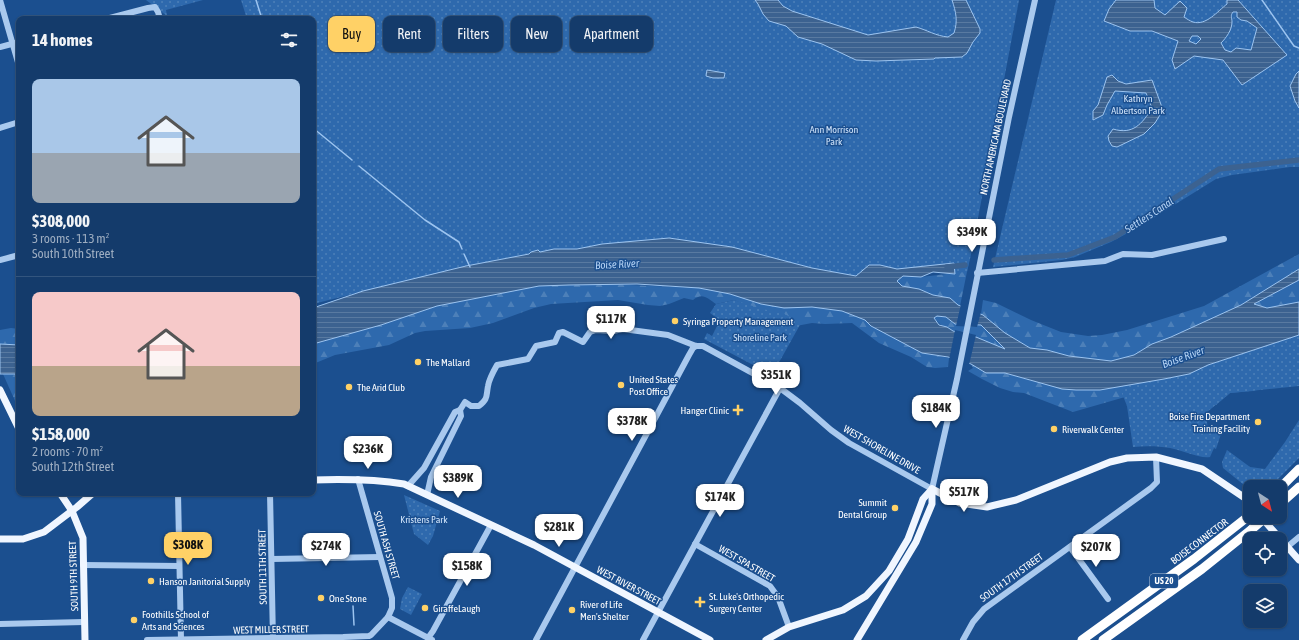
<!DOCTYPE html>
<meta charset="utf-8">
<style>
body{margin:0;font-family:"Asap Condensed",sans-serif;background:#1d4271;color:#f1f3f6;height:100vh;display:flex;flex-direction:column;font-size:15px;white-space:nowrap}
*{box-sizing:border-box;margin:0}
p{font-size:13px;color:#9dadc1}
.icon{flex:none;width:22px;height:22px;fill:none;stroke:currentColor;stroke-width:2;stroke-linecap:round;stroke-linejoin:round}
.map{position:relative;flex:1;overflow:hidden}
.side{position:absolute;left:16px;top:16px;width:300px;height:480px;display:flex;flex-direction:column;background:#143b6b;border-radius:8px;box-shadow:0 1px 3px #0004,0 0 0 1px #33557e}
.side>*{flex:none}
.top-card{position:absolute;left:328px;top:16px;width:380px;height:36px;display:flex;gap:8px}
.needle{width:26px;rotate:144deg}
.fabs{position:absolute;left:1243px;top:480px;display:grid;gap:8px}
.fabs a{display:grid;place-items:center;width:44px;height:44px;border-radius:8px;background:#143b6b;box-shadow:0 1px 3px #0004,0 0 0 1px #33557e;font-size:20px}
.price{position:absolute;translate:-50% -34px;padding:0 9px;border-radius:8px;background:#fff;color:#222;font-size:13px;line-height:26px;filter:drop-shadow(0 1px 2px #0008)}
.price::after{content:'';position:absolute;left:50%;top:24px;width:12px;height:9px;margin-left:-6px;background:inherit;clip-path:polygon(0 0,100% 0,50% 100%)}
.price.current{background:#ffd166;color:#111}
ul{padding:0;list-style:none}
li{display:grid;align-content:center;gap:8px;height:212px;padding:0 16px}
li+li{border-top:1px solid #33557e}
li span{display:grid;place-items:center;height:124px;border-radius:8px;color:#555}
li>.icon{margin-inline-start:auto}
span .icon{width:72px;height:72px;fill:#fffc;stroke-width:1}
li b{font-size:17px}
h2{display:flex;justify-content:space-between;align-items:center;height:48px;padding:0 16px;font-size:17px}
.pill{padding:0 14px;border-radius:8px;background:#143b6b;box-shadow:0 1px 3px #0004,0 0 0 1px #33557e;font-size:14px;line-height:36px}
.pill.current{background:#ffd166;color:#111}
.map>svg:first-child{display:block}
.forest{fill:url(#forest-firs)}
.park{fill:url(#park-dots)}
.water{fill:url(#water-rules);stroke:#9cc4f0;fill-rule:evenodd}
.pier{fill:#1b4f8f}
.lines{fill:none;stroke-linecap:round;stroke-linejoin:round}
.stream{stroke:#9cc4f0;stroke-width:1.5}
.canal{stroke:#3c6290;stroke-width:5.5}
.minor{stroke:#a9c9ee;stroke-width:6}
.major{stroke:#f0f6ff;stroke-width:7}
.highway{stroke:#fff;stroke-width:9}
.highway-bridge{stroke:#fff;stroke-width:9}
.poi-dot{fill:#ffd166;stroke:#1b4f8f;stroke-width:1.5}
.labels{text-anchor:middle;stroke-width:3;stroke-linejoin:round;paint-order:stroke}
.shield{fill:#1b4f8f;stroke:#bbcadd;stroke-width:1}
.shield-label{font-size:9px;font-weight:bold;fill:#fff}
.park-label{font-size:10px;fill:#cfe3fa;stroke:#1b4f8f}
.street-label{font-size:10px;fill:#fff;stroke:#1b4f8f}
.poi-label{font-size:10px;fill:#fff;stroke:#1b4f8f;text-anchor:start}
.water-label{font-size:11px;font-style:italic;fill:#b5d3f5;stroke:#1b4f8f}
</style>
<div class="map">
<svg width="1299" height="640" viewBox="0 0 1299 640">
<defs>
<pattern id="forest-firs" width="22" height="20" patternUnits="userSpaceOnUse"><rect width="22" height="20" fill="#2e69ad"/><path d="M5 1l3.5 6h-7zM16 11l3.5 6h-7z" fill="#4d80b9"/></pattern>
<pattern id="park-dots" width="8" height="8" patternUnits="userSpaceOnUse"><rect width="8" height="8" fill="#2e69ad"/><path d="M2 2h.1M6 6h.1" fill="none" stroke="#4d80b9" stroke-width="1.8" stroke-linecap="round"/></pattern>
<pattern id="water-rules" width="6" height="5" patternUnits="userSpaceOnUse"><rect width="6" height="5" fill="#3c6290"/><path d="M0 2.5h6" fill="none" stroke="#597aa1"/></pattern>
</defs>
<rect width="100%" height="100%" fill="#1b4f8f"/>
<g class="forest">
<path d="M 605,228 L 970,257 L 960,306 L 957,305 L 950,298 L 933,295 L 919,289 L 902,286 L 897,280 L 903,276 L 921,277 L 955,273 L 783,260 L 732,247 L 554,249 L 548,251 L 549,246 Z"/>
<path d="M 1299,254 L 1299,269 L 1241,305 L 1171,337 L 1152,344 L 1134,355 L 1111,361 L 1069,356 L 1047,351 L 1030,348 L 1005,333 L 981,314 L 983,300 L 996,303 L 1031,320 L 1061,332 L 1088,336 L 1102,335 L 1127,330 L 1204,306 Z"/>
<path d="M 1299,280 L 1299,302 L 1267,308 L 1254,304 Z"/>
<path d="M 606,284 L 699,288 L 730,294 L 761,304 L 784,308 L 812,307 L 842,311 L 865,320 L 871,326 L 922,353 L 949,358 L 948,367 L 935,368 L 927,367 L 911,357 L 879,343 L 852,323 L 825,324 L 812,323 L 796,326 L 734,300 L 716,304 C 708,298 702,292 693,300 L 684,298 L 669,304 L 660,306 L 648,305 L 618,300 L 551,304 L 534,308 L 493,323 L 470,328 L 425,331 L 415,333 L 389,345 L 335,355 L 313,364 L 313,344 L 381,325 L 437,306 L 539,286 Z"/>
<path d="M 937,316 L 946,317 L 955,324 L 981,325 L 1006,350 C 996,346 986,341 976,337 C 961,332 944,331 934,318 Z"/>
<path d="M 11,328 L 19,329 L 19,345 L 0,344 L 0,330 Z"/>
<path d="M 1299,335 L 1299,386 L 1287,382 L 1253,391 L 1230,393 L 1216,405 L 1132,395 L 1073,412 L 1024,393 L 1013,392 L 1000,388 L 982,379 L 968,371 L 973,368 L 971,364 L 986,373 L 1005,373 L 1032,381 L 1100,390 L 1164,379 L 1189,374 L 1208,365 Z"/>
<path d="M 3,374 L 19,374 L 19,403 L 16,403 Z"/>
</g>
<g class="park">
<path d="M 141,0 L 203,0 L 166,10 L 167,16 L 146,0 Z"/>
<path d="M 241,0 L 1019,0 L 972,250 L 967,272 L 954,273 L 954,263 L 897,269 L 880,265 L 856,276 L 812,268 L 732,247 L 685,239 L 669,238 L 602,244 L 577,249 L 554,249 L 540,252 L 538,250 L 531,252 L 529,254 L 466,266 L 313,304 L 313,19 L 247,19 Z"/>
<path d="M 1056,0 L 1299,0 L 1299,167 L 1290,167 L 1232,175 L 1216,179 L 1137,228 L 1111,242 L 1075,257 L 1062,260 L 993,267 Z"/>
<path d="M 734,300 L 762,309 L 783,313 L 801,323 L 772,375 L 704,339 L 707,333 L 712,336 L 718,324 L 714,323 L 718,319 L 710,313 L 716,304 Z"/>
<path d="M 1299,335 L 1299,386 L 1230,393 L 1206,413 L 1208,431 L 1222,431 L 1216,449 L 1214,448 L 1210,457 C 1200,459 1182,450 1170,448 C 1158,446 1145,446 1133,447 L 1127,406 L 1119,386 L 1164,379 L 1189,374 L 1208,365 Z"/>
<path d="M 1299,420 L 1299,458 L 1270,487 L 1250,487 L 1250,491 L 1244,485 L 1223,468 L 1222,462 L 1227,450 L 1250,467 L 1265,469 L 1285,442 Z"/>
<path d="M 404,495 L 440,511 L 433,536 L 428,545 L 414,534 Z"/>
<path d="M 408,587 L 422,594 L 411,615 L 400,609 L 402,598 Z"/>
</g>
<g class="water">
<path d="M 755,0 L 778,0 L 783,6 L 792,11 L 868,35 L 916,27 C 927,30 936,36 948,37 L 954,33 C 958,21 956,12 952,0 L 966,0 L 980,29 L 980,33 L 973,42 L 967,53 L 962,57 L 935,58 L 934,59 L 876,61 L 856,60 L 822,44 L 798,37 L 786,26 L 769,21 L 763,14 L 758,4 Z"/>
<path d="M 1116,0 L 1154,0 L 1155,8 L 1165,15 L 1180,1 L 1187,8 L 1184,17 C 1187,19 1190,21 1193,22 C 1206,26 1218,11 1227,4 L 1227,0 L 1238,0 L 1287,55 L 1242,85 L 1223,60 L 1194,56 L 1175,69 L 1172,60 L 1178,41 L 1152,31 L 1130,31 L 1104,21 L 1109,9 ZM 1233,12 L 1237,12 L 1237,17 L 1241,20 L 1247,21 L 1257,28 L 1251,50 L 1236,48 L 1231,52 L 1225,50 L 1221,43 C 1226,38 1232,30 1232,22 C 1232,17 1230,16 1233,12 ZM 1192,36 L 1198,36 L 1201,39 L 1196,44 L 1189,41 Z"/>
<path d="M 707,70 L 725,73 L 724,78 L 713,78 L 706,76 Z"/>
<path d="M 1299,71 L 1299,108 L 1295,101 L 1290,86 L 1296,74 Z"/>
<path d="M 1112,75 L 1118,81 L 1126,84 L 1152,80 L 1163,110 L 1155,123 L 1144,134 L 1117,147 L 1112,146 L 1109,141 L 1108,136 L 1113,129 C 1133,135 1142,124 1152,108 L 1146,93 L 1115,91 L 1107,105 L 1103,115 L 1093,120 L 1093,111 L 1098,105 L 1107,77 Z"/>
<path d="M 669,238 L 732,247 L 812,268 L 856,276 L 869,265 L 880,265 L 897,269 L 954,263 L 955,274 L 933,272 L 921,277 L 903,276 L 897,281 L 902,286 L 919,289 L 933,295 L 950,298 L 958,305 L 983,315 L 1005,333 L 1030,348 L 1047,350 L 1069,356 L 1111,361 L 1134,355 L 1152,344 L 1171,337 L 1241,305 L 1299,269 L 1299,280 L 1254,304 L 1267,308 L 1299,302 L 1299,335 L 1208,365 L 1189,374 L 1164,379 L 1100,390 L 1076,390 L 1062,389 L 1005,373 L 986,373 L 971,364 L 948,357 L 922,353 L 871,326 L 865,320 L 842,311 L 812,307 L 784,308 L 761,304 L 730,294 L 699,288 L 637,284 L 569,285 L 539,286 L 437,306 L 381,325 L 313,344 L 313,308 L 363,291 L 466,266 L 529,254 L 531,252 L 538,250 L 540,252 L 554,249 L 577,249 L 602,244 ZM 937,316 L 946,317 L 955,324 L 981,325 L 1005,349 L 976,337 L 953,331 L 947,327 L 939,325 L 934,318 Z"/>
<path d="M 0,344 L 19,345 L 19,374 L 0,374 Z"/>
</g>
<g class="pier">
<path d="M 961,304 L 981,312 L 977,327 L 956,326 Z"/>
<path d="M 955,330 L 976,335 L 969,365 L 949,360 Z"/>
</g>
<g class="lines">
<g class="stream">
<path d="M 256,0 L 262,19"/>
<path d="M 1262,0 L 1294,46 L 1299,48"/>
<path d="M 313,128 L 352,160"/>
<path d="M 359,166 L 425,220 L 459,242 L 462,249"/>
<path d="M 464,254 L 470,267"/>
<path d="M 353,606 L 354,625"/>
</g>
<g class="canal">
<path d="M 994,260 L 1068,255 L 1115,237 L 1219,169 L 1299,160"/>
<path d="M 947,267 L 965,265"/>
</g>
<g class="minor">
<path d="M 0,0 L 19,66"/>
<path d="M 106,19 L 148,8 L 155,7 L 158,12 L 160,19"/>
<path d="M 0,47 L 19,42"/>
<path d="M 0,128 L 19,122"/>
<path d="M 0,260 L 19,255"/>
<path d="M 977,273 L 1105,261 L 1123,254 L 1152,255 L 1224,239"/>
<path d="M 408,486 L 424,468 L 455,412 L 460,410 L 465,402 L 471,406 L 479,406 C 488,399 486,397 488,386 C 489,379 493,372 497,365 L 528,359 L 536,346 L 555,342 L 559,333 L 563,332 L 583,342 L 590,332 L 596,330 L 613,331 L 623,329 L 668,335 L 696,346 L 703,346 L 780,388 L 800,403 L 831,430 L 849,443 L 932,489 L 957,379 L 1009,117 L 1035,0"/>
<path d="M 178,493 L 181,640"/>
<path d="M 270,493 L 273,640"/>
<path d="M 427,495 L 431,477 L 461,416 L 460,410"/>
<path d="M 695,544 L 770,586 L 778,597 L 789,627"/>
<path d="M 1070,547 L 1108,599"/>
<path d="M 1287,547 L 1299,537"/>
<path d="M 272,559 L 380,557"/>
<path d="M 83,565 L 179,566"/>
<path d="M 388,617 L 432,640"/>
<path d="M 0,624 L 84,622"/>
<path d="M 428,638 L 433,631 L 491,525"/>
<path d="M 147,640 L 343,637 L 369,636 L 371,635 L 388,617 L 392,608 L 392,598 L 358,479"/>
<path d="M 536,640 L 689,355 L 693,348 L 696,346"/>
<path d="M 643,640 L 780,388"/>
<path d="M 963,640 L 973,622 L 984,609 L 1151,488 L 1157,482 L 1156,457"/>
</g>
<g class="major">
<path d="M 0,390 L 19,429"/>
<path d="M 313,480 C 345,479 373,479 404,484 L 534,545 L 710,640"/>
<path d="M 932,489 L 960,503 L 987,507 L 1016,500 L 1110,462 L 1127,458 L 1156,457 L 1202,469 L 1245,498 L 1250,504"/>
<path d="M 60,493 L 72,511 L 83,538 L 85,640"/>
<path d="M 1261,517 L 1299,560"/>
<path d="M 0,539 L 23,539 L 44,532 L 77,507 L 93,493"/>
<path d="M 766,640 L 789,627 L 843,610 L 866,596 L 889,571 L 908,539 L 923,499 L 932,489"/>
<path d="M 857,640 L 916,542 L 932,504 L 932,489"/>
</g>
<g class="highway">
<path d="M 1280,488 L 1299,469"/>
<path d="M 1280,504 L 1299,487"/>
<path d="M 1082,640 L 1194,559 L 1250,515"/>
<path d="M 1103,640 L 1202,569 L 1252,529"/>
</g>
<path class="highway-bridge" d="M 1252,529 L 1266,517"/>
</g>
<g class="poi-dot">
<circle cx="675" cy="321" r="4"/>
<circle cx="418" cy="362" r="4"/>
<circle cx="621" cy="385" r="4"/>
<circle cx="349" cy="387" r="4"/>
<path d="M736 404h4v4h4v4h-4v4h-4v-4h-4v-4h4z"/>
<circle cx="1258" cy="422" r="4"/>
<circle cx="1054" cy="429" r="4"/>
<circle cx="895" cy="508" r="4"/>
<circle cx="151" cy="581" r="4"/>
<circle cx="321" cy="598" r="4"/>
<path d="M698 596h4v4h4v4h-4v4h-4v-4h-4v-4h4z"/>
<circle cx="425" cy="608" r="4"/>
<circle cx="572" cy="610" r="4"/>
<circle cx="134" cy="620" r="4"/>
</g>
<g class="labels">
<rect class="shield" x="1150" y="574" width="28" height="14" rx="3"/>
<g class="shield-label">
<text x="1164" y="584">US 20</text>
</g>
<g class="park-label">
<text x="1138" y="102">Kathryn<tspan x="1138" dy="12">Albertson Park</tspan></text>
<text x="834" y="133">Ann Morrison<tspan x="834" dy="12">Park</tspan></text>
<text x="760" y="341">Shoreline Park</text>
<text x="424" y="523">Kristens Park</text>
</g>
<g class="street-label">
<text transform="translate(995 137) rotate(-78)" y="4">NORTH AMERICANA BOULEVARD</text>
<text transform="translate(882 449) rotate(30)" y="4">WEST SHORELINE DRIVE</text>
<text transform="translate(1199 541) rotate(-37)" y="4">BOISE CONNECTOR</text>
<text transform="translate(387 545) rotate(74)" y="4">SOUTH ASH STREET</text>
<text transform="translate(747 563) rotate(30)" y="4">WEST SPA STREET</text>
<text transform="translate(262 567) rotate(-91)" y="4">SOUTH 11TH STREET</text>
<text transform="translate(73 576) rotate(-92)" y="4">SOUTH 9TH STREET</text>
<text transform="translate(1011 577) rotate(-36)" y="4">SOUTH 17TH STREET</text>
<text transform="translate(629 585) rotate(28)" y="4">WEST RIVER STREET</text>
<text transform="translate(271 629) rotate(-1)" y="4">WEST MILLER STREET</text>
</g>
<g class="poi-label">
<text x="683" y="325">Syringa Property Management</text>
<text x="426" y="366">The Mallard</text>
<text x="629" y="383">United States<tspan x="629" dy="12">Post Office</tspan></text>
<text x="357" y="391">The Arid Club</text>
<text x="729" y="414" text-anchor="end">Hanger Clinic</text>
<text x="1250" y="420" text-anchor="end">Boise Fire Department<tspan x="1250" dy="12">Training Facility</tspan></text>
<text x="1062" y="433">Riverwalk Center</text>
<text x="887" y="506" text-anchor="end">Summit<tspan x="887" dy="12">Dental Group</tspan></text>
<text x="159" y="585">Hanson Janitorial Supply</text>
<text x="709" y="600">St. Luke's Orthopedic<tspan x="709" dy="12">Surgery Center</tspan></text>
<text x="329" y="602">One Stone</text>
<text x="580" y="608">River of Life<tspan x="580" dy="12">Men's Shelter</tspan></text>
<text x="433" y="612">GiraffeLaugh</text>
<text x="142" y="618">Foothills School of<tspan x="142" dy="12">Arts and Sciences</tspan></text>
</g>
<g class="water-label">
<text transform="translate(1149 215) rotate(-33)" y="4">Settlers Canal</text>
<text transform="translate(617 264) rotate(-3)" y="4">Boise River</text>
<text transform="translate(1183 357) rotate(-20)" y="4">Boise River</text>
</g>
</g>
</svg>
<div class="fabs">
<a><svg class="needle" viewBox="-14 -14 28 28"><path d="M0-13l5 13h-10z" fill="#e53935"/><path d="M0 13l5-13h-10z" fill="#9dadc1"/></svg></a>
<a><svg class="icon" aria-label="locate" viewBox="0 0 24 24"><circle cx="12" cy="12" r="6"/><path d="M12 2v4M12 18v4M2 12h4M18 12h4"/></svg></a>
<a><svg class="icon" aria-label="layers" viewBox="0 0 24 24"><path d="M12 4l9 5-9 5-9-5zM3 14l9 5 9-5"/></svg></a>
</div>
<b class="price" style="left:972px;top:253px">$349K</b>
<b class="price" style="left:611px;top:340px">$117K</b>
<b class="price" style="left:776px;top:396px">$351K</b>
<b class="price" style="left:936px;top:429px">$184K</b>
<b class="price" style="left:632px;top:442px">$378K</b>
<b class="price" style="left:368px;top:470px">$236K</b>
<b class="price" style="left:458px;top:499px">$389K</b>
<b class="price" style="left:964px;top:513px">$517K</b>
<b class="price" style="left:720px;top:518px">$174K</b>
<b class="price" style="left:559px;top:548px">$281K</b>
<b class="price current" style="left:188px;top:566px">$308K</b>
<b class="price" style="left:326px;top:567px">$274K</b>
<b class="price" style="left:1096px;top:568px">$207K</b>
<b class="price" style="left:467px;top:587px">$158K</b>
<div class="top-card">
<a class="pill current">Buy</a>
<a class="pill">Rent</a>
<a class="pill">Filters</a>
<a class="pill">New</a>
<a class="pill">Apartment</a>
</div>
<section class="side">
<h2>14 homes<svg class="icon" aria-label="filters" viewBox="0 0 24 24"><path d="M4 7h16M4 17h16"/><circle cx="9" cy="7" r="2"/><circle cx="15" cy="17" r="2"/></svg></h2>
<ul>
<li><span style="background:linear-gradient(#a9c7e8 60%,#9aa5b1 0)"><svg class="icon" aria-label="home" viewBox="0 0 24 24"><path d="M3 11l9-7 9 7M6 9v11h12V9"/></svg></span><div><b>$308,000</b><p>3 rooms · 113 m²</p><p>South 10th Street</p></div></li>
<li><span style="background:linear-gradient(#f6c9c9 60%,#b9a48a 0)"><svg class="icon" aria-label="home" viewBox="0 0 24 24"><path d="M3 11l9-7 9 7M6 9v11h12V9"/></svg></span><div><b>$158,000</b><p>2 rooms · 70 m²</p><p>South 12th Street</p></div></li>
</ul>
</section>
</div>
